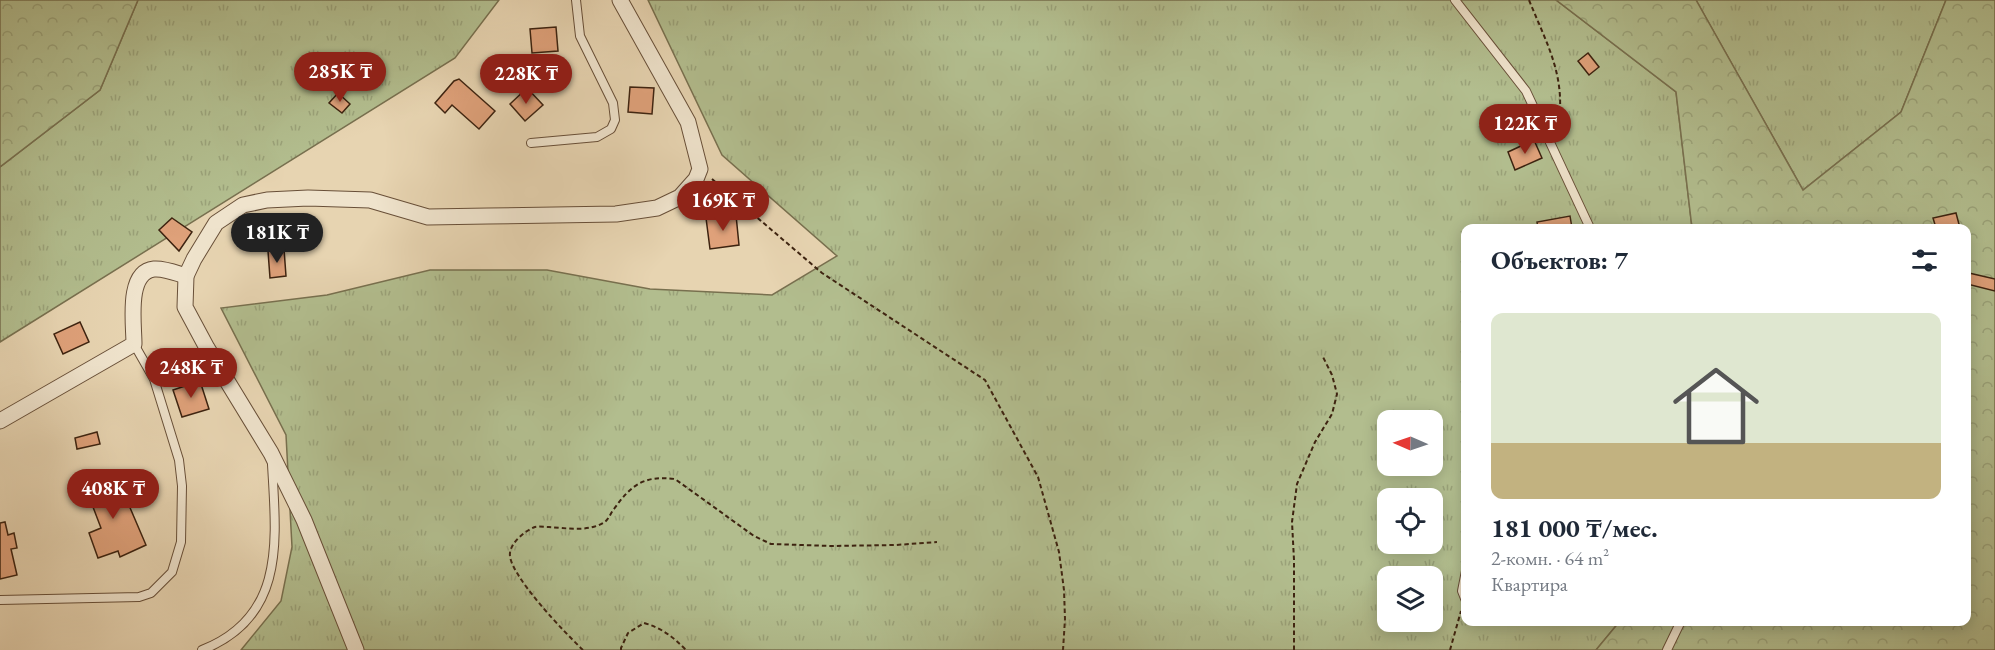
<!DOCTYPE html>
<html lang="ru">
<meta charset="utf-8">
<style>
body{margin:0;font-family:"EB Garamond",serif;background:#f6f6f7;color:#1f2937;height:100vh;display:flex;flex-direction:column;font-size:22px;white-space:nowrap}
*{box-sizing:border-box;margin:0}
p{font-size:20px;color:#747a83}
.icon{flex:none;width:33px;height:33px;fill:none;stroke:currentColor;stroke-width:2;stroke-linecap:round;stroke-linejoin:round}
.map{position:relative;flex:1;overflow:hidden}
.panel{position:absolute;left:1461px;top:224px;width:510px;height:402px;display:flex;flex-direction:column;background:#fff;border-radius:12px;box-shadow:0 3px 15px #0003}
.panel>*{flex:none}
.needle{width:39px;rotate:272deg}
.controls{position:absolute;left:1377px;top:410px;display:grid;gap:12px}
.controls a{display:grid;place-items:center;width:66px;height:66px;border-radius:12px;background:#fff;box-shadow:0 3px 15px #0003;font-size:30px}
.price{position:absolute;translate:-50% -51px;padding:0 14px;border-radius:21px;background:#8f2418;color:#fff;font-size:20px;line-height:39px;filter:drop-shadow(0 2px 3px #0008)}
.price::after{content:'';position:absolute;left:50%;top:36px;width:18px;height:14px;margin-left:-9px;background:inherit;clip-path:polygon(0 0,100% 0,50% 100%)}
.price.active{background:#222;color:#fff}
ul{padding:0;list-style:none}
li{display:grid;align-content:center;gap:12px;height:318px;padding:0 30px}
li span{display:grid;place-items:center;height:186px;border-radius:12px;color:#555}
li>.icon{margin-inline-start:auto}
span .icon{width:108px;height:108px;fill:#fffc;stroke-width:1}
li b{font-size:26px}
h2{display:flex;justify-content:space-between;align-items:center;height:72px;padding:0 30px;font-size:26px}
.map>svg:first-child{display:block}
.grass{fill:url(#grass-tufts);stroke:#78704f;stroke-width:1.5;fill-rule:evenodd}
.forest{fill:url(#forest-crowns);stroke:#78704f;stroke-width:1.5}
.building{fill:#dfa17a;stroke:#3d2310;stroke-width:1.5}
.lines{fill:none;stroke-linecap:round;stroke-linejoin:round}
.lane-casing{stroke:#684f38;stroke-width:10}
.street-casing{stroke:#684f38;stroke-width:17}
.path{stroke:#3d2310;stroke-width:2;stroke-dasharray:4.5 3;stroke-linecap:butt}
.lane{stroke:#efe3cc;stroke-width:8}
.street{stroke:#efe3cc;stroke-width:15}
</style>
<div class="map">
<svg width="1995" height="650" viewBox="0 0 1995 650">
<defs>
<pattern id="grass-tufts" width="24" height="20" patternUnits="userSpaceOnUse" patternTransform="scale(1.5)"><rect width="24" height="20" fill="#b2bd8e"/><path d="M3 7l-1-3M5 7V3M7 7l1-3M15 17l-1-3M17 17v-4M19 17l1-3" fill="none" stroke="#9aa279"/></pattern>
<pattern id="forest-crowns" width="20" height="18" patternUnits="userSpaceOnUse" patternTransform="scale(1.5)"><rect width="20" height="18" fill="#b2bd8e"/><path d="M2 6a3 3 0 1 1 6 0M12 15a3 3 0 1 1 6 0" fill="none" stroke="#9aa279"/></pattern>
</defs>
<rect width="100%" height="100%" fill="#e7d4b1"/>
<filter id="stains"><feTurbulence type="fractalNoise" baseFrequency=".00333" numOctaves="4"/><feColorMatrix values="0 0 0 0 .2 0 0 0 0 .09 0 0 0 0 .02 0 0 0 .5 -.17"/></filter>
<radialGradient id="worn" r=".72"><stop offset=".6" stop-color="#630" stop-opacity="0"/><stop offset="1" stop-color="#630" stop-opacity=".3"/></radialGradient>
<g class="grass">
<path d="M 138,0 L 499,0 L 455,58 L 0,342 L 0,167 L 100,90 Z"/>
<path d="M 648,0 L 1556,0 L 1676,92 L 1692,228 L 1466,228 L 1466,621 L 1620,621 L 1596,650 L 241,650 L 281,601 L 292,547 L 286,435 L 221,308 L 327,295 L 430,270 L 547,270 L 650,289 L 772,295 L 837,256 L 722,155 ZM 1388,420 L 1432,420 L 1432,465 L 1388,465 ZM 1388,498 L 1432,498 L 1432,543 L 1388,543 ZM 1388,576 L 1432,576 L 1432,621 L 1388,621 Z"/>
<path d="M 1696,0 L 1946,0 L 1901,112 L 1803,190 Z"/>
</g>
<g class="forest">
<path d="M 0,0 L 138,0 L 100,90 L 0,167 Z"/>
<path d="M 1556,0 L 1696,0 L 1803,190 L 1901,112 L 1946,0 L 1995,0 L 1995,650 L 1596,650 L 1620,621 L 1966,621 L 1966,228 L 1692,228 L 1676,92 Z"/>
</g>
<g class="building">
<path d="M 556,27 L 558,51 L 532,53 L 530,29 Z"/>
<path d="M 1588,53 L 1599,67 L 1589,75 L 1578,61 Z"/>
<path d="M 459,79 L 495,111 L 479,129 L 452,105 L 445,113 L 435,103 L 454,81 Z"/>
<path d="M 630,87 L 654,88 L 652,114 L 628,112 Z"/>
<path d="M 527,88 L 543,105 L 525,121 L 510,104 Z"/>
<path d="M 338,93 L 350,104 L 342,113 L 329,103 Z"/>
<path d="M 1534,140 L 1542,158 L 1515,170 L 1508,152 Z"/>
<path d="M 1956,213 L 1960,228 L 1936,228 L 1933,218 Z"/>
<path d="M 736,215 L 739,245 L 710,249 L 706,218 Z"/>
<path d="M 1570,216 L 1572,228 L 1538,228 L 1537,222 Z"/>
<path d="M 172,218 L 192,232 L 179,251 L 159,230 Z"/>
<path d="M 284,249 L 286,276 L 270,278 L 268,251 Z"/>
<path d="M 1969,273 L 1995,279 L 1995,291 L 1967,284 Z"/>
<path d="M 80,322 L 89,342 L 63,354 L 54,334 Z"/>
<path d="M 200,381 L 209,409 L 182,417 L 173,390 Z"/>
<path d="M 97,432 L 100,444 L 77,449 L 75,438 Z"/>
<path d="M 116,475 L 146,545 L 120,557 L 118,551 L 98,558 L 89,533 L 101,528 L 85,486 Z"/>
<path d="M 5,522 L 8,535 L 14,533 L 17,548 L 11,549 L 17,575 L 0,579 L 0,523 Z"/>
</g>
<g class="lines">
<defs>
<g id="lane">
<path d="M 1455,0 L 1526,91 L 1590,228"/>
<path d="M 531,143 L 597,137 L 611,129 L 615,120 L 613,103 L 580,36 L 576,0"/>
<path d="M 1466,571 L 1462,591 L 1466,601"/>
<path d="M 0,600 L 139,597 L 151,593 L 172,572 L 181,542 L 182,486 L 179,460 L 154,379 L 134,344"/>
<path d="M 202,650 C 287,617 276,538 272,464"/>
<path d="M 1667,650 L 1681,621"/>
</g>
<g id="street">
<path d="M 0,421 L 134,344 C 134,324 126,272 154,269 C 164,268 176,273 186,276"/>
<path d="M 356,650 L 304,520 L 271,453 L 207,348 L 185,307 L 186,276 L 194,259 L 216,223 L 243,205 L 267,200 L 308,198 L 370,200 L 428,217 L 488,216 L 616,214 L 657,208 L 680,197 L 696,179 L 700,169 L 688,122 L 620,0"/>
</g>
</defs>
<use href="#lane" class="lane-casing"/>
<use href="#street" class="street-casing"/>
<g class="path">
<path d="M 1529,0 C 1548,47 1568,79 1557,133"/>
<path d="M 712,179 L 822,273 L 985,380 L 1038,477 L 1059,552 L 1064,590 L 1065,619 L 1063,650"/>
<path d="M 583,650 C 567,635 507,573 510,553 C 511,542 526,530 535,527 C 539,526 544,527 549,527 C 565,528 588,532 603,523 C 608,521 610,514 614,509 C 631,485 644,475 675,479 L 754,536 L 771,544 L 831,546 L 896,545 L 937,542"/>
<path d="M 621,650 L 621,648 L 628,633 L 644,623 C 662,628 673,637 686,650"/>
<path d="M 1294,650 L 1294,560 L 1292,522 L 1297,484 L 1315,442 L 1332,414 L 1337,394 L 1332,375 L 1323,357"/>
<path d="M 1450,650 L 1461,611"/>
</g>
<use href="#lane" class="lane"/>
<use href="#street" class="street"/>
</g>
<rect width="100%" height="100%" filter="url(#stains)"/>
<rect width="100%" height="100%" fill="url(#worn)"/>
</svg>
<div class="controls">
<a><svg class="needle" viewBox="-14 -14 28 28"><path d="M0-13l5 13h-10z" fill="#e53935"/><path d="M0 13l5-13h-10z" fill="#747a83"/></svg></a>
<a><svg class="icon" aria-label="locate" viewBox="0 0 24 24"><circle cx="12" cy="12" r="6"/><path d="M12 2v4M12 18v4M2 12h4M18 12h4"/></svg></a>
<a><svg class="icon" aria-label="layers" viewBox="0 0 24 24"><path d="M12 4l9 5-9 5-9-5zM3 14l9 5 9-5"/></svg></a>
</div>
<b class="price" style="left:340px;top:103px">285K ₸</b>
<b class="price" style="left:526px;top:105px">228K ₸</b>
<b class="price" style="left:1525px;top:155px">122K ₸</b>
<b class="price" style="left:723px;top:232px">169K ₸</b>
<b class="price active" style="left:277px;top:264px">181K ₸</b>
<b class="price" style="left:191px;top:399px">248K ₸</b>
<b class="price" style="left:113px;top:520px">408K ₸</b>
<section class="panel">
<h2>Объектов: 7<svg class="icon" aria-label="filters" viewBox="0 0 24 24"><path d="M4 7h16M4 17h16"/><circle cx="9" cy="7" r="2"/><circle cx="15" cy="17" r="2"/></svg></h2>
<ul>
<li><span style="background:linear-gradient(#dfe7d0 70%,#c2b280 0)"><svg class="icon" aria-label="home" viewBox="0 0 24 24"><path d="M3 11l9-7 9 7M6 9v11h12V9"/></svg></span><div><b>181 000 ₸/мес.</b><p>2-комн. · 64 m²</p><p>Квартира</p></div></li>
</ul>
</section>
</div>
